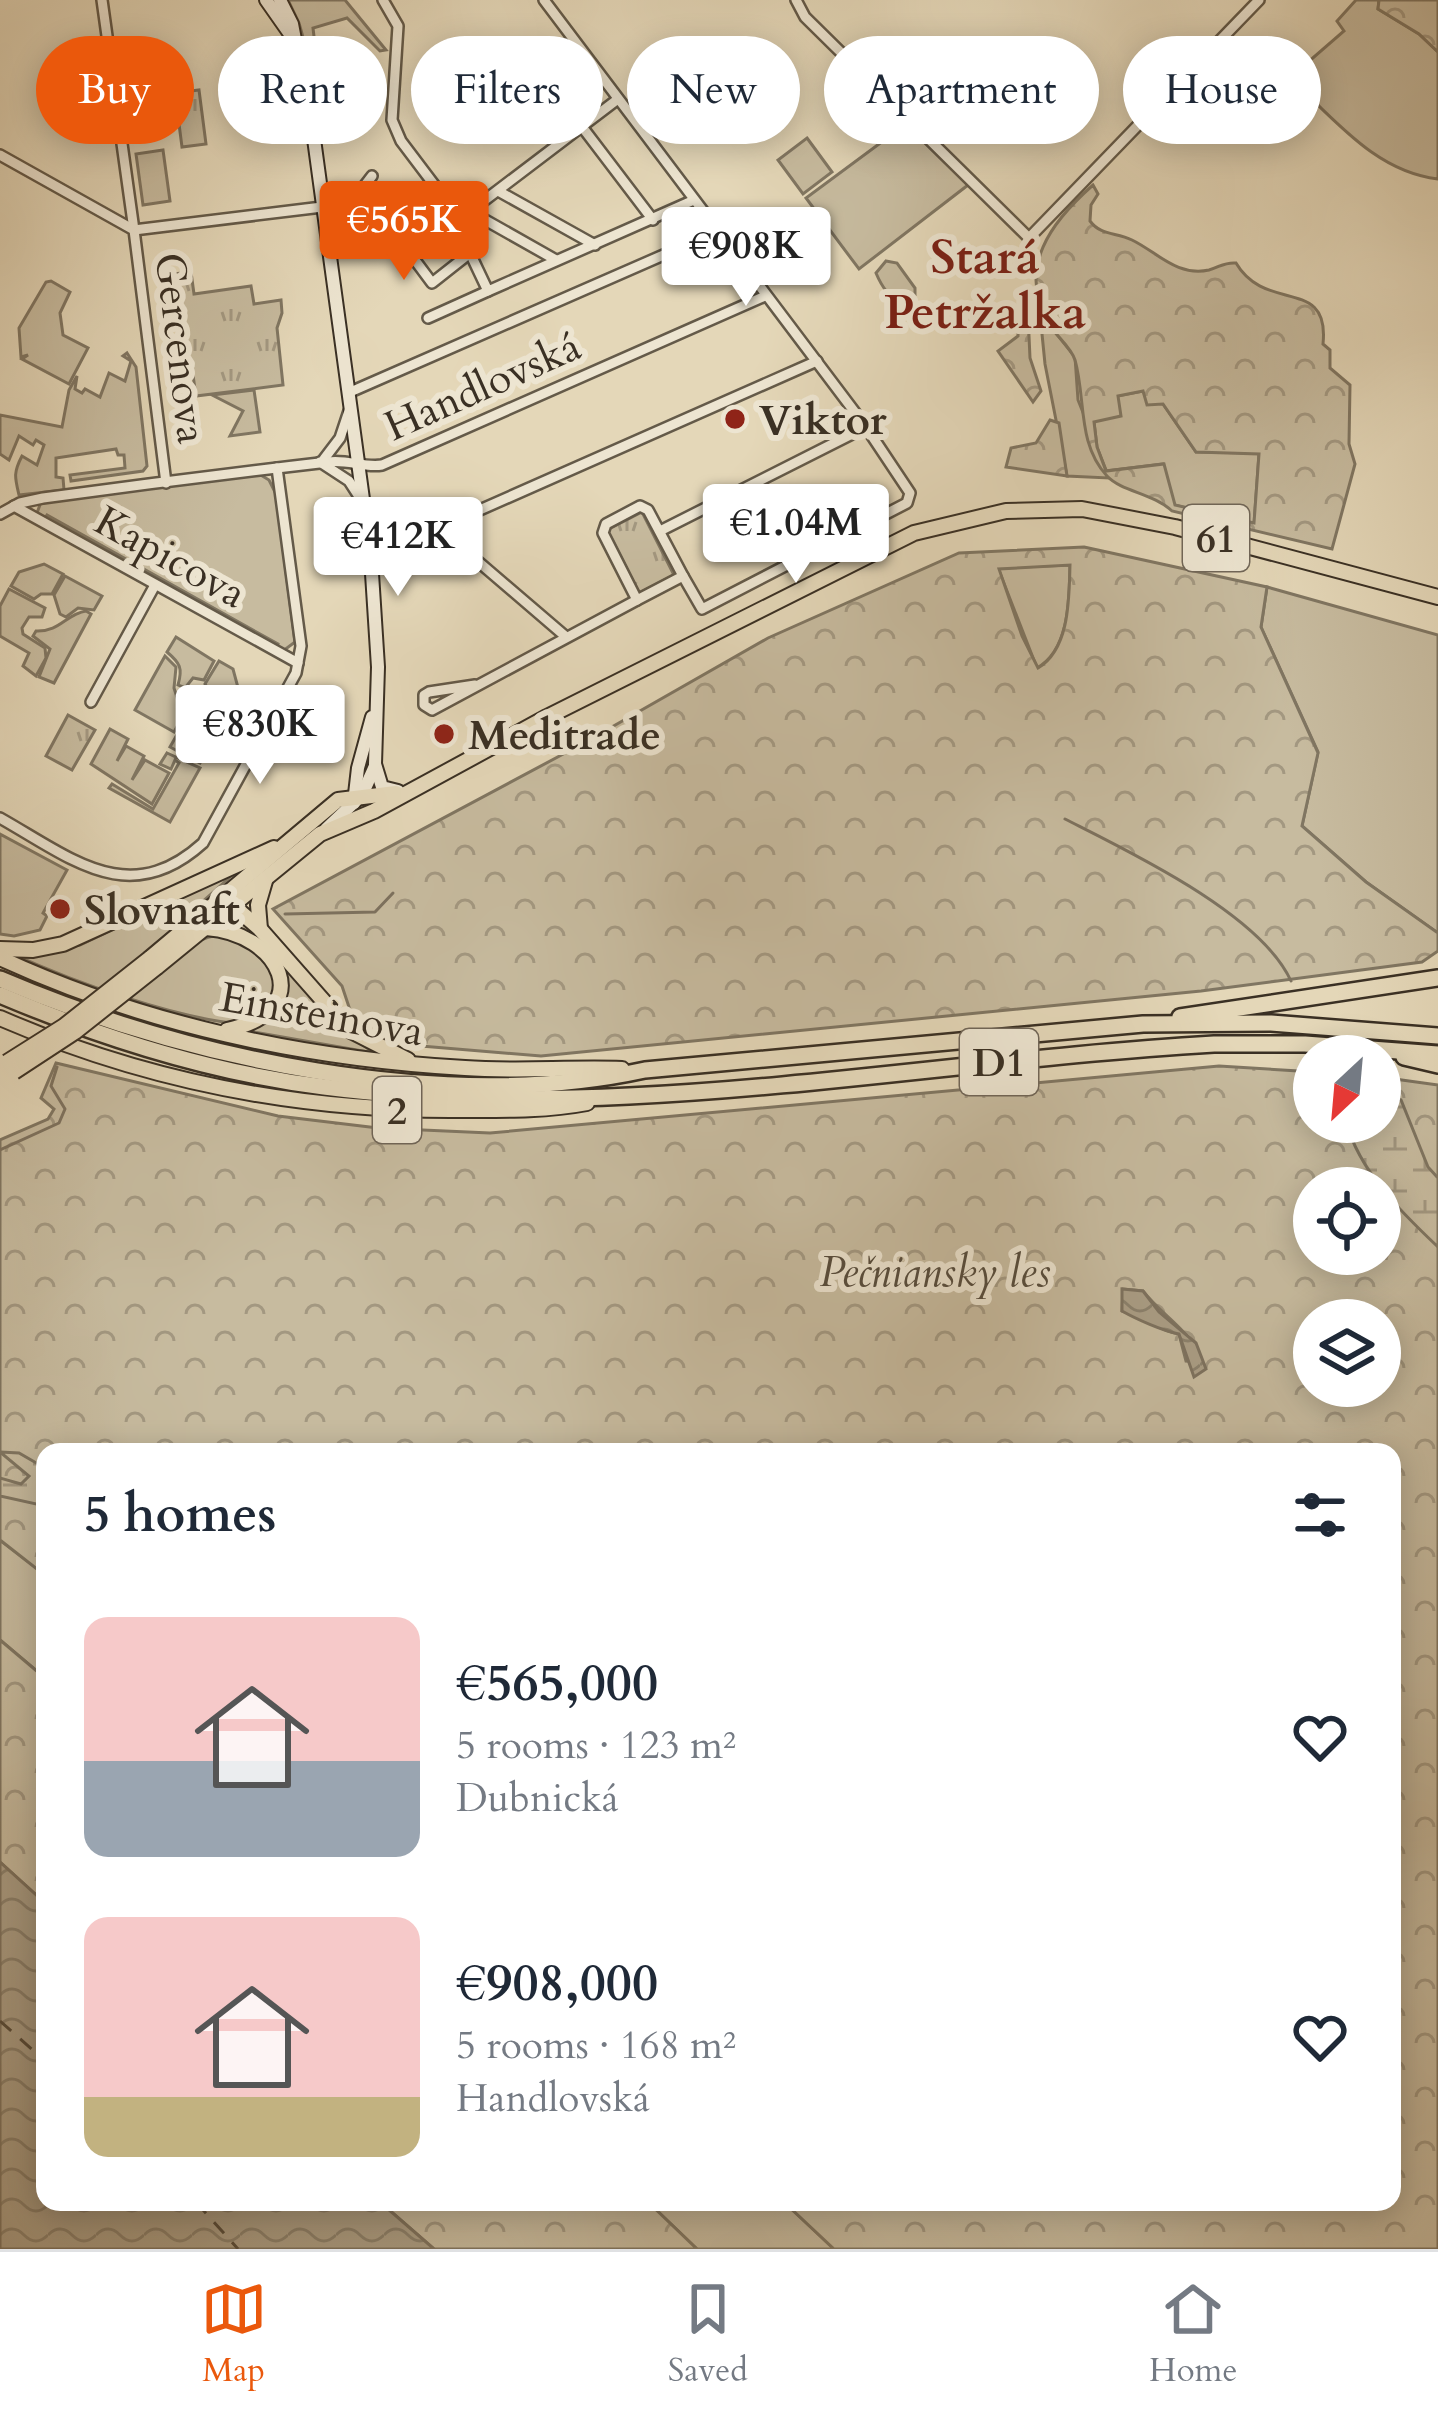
<!DOCTYPE html>
<meta charset="utf-8">
<style>
body{margin:0;font-family:Cardo,serif;background:#f6f6f7;color:#1f2937;height:100vh;display:flex;flex-direction:column;font-size:45px;white-space:nowrap}
*{box-sizing:border-box;margin:0}
p{font-size:39px;color:#747a83}
.icon{flex:none;width:66px;height:66px;fill:none;stroke:currentColor;stroke-width:2;stroke-linecap:round;stroke-linejoin:round}
.map{position:relative;flex:1;overflow:hidden}
.side{position:absolute;left:36px;top:1443px;width:1365px;height:768px;display:flex;flex-direction:column;background:#fff;border-radius:24px;box-shadow:0 6px 30px #0003}
.side>*{flex:none}
.banner{position:absolute;left:36px;top:36px;width:1368px;height:108px;display:flex;gap:24px}
.needle{width:78px;rotate:206deg}
.controls{position:absolute;left:1293px;top:1035px;display:grid;gap:24px}
.controls a{display:grid;place-items:center;width:108px;height:108px;border-radius:50%;background:#fff;box-shadow:0 6px 30px #0003;font-size:60px}
.price{position:absolute;translate:-50% -102px;padding:0 27px;border-radius:12px;background:#fff;color:#222;font-size:39px;line-height:78px;filter:drop-shadow(0 3px 6px #0008)}
.price::after{content:'';position:absolute;left:50%;top:72px;width:36px;height:27px;margin-left:-18px;background:inherit;clip-path:polygon(0 0,100% 0,50% 100%)}
.price.on{background:#ea580c;color:#fff}
ul{padding:0;list-style:none}
li{display:flex;align-items:center;gap:36px;height:300px;padding:0 48px}
li span{display:grid;place-items:center;flex:none;width:336px;height:240px;border-radius:24px;color:#555}
li>.icon{margin-inline-start:auto}
span .icon{width:144px;height:144px;fill:#fffc;stroke-width:1}
li b{font-size:51px}
h2{display:flex;justify-content:space-between;align-items:center;height:144px;padding:0 48px;font-size:51px}
.chip{padding:0 42px;border-radius:54px;background:#fff;box-shadow:0 6px 30px #0003;font-size:42px;line-height:108px}
.chip.on{background:#ea580c;color:#fff}
.tabs{display:flex;justify-content:space-around;align-items:center;height:168px;border-top:3px solid #e0e1e3;background:#fff;font-size:33px;color:#747a83}
.tabs a{display:grid;justify-items:center;gap:6px}
.tabs .on{color:#ea580c}
.map>svg:first-child{display:block}
.green{fill:#c7bb9f;stroke:#807662;stroke-width:3}
.forest{fill:url(#forest-crowns);stroke:#807662;stroke-width:3;fill-rule:evenodd}
.wetland{fill:url(#wetland-marsh);stroke:#807662;stroke-width:3}
.park{fill:url(#park-tufts);stroke:#807662;stroke-width:3}
.water{fill:url(#water-waves);stroke:#7d725f;stroke-width:3}
.lines{fill:none;stroke-linecap:round;stroke-linejoin:round}
.stream{stroke:#7d725f;stroke-width:3}
.ferry{stroke:#564c3c;stroke-width:3;stroke-dasharray:15 12;stroke-linecap:butt}
.street-casing{stroke:#645a49;stroke-width:14}
.secondary-casing{stroke:#3a3024;stroke-width:16}
.primary-casing{stroke:#3a3024;stroke-width:18}
.highway-casing{stroke:#3a3024;stroke-width:20}
.street{stroke:#ede5d1;stroke-width:9}
.secondary{stroke:#ede5d1;stroke-width:12}
.primary{stroke:#e4d7b8;stroke-width:14}
.highway{stroke:#e4d7b8;stroke-width:15}
.primary-bridge-casing{stroke:#3a3024;stroke-width:18;stroke-linecap:butt}
.primary-bridge{stroke:#e4d7b8;stroke-width:14}
.poi-dot{fill:#8f2418;stroke:#ede5d1;stroke-width:4.5}
.labels{text-anchor:middle;stroke-width:12;stroke-linejoin:round;paint-order:stroke}
.shield{fill:#ede5d1;stroke:#706658;stroke-width:3}
.shield-label{font-size:39px;font-weight:bold;fill:#3a3024}
.street-label{font-size:42px;fill:#3a3024;stroke:#ede5d1}
.poi-label{font-size:42px;font-weight:bold;fill:#3a3024;stroke:#ede5d1;text-anchor:start}
.park-label{font-size:42px;font-style:italic;fill:#564c3d;stroke:#ede5d1}
.quarter-label{font-size:48px;font-weight:bold;fill:#7a1f14;stroke:#ede5d1}
</style>
<div class="map">
<svg width="1438" height="2249" viewBox="0 0 1438 2249">
<defs>
<pattern id="forest-crowns" width="20" height="18" patternUnits="userSpaceOnUse" patternTransform="scale(3)"><rect width="20" height="18" fill="#c7bb9f"/><path d="M2 6a3 3 0 1 1 6 0M12 15a3 3 0 1 1 6 0" fill="none" stroke="#a39881"/></pattern>
<pattern id="wetland-marsh" width="20" height="14" patternUnits="userSpaceOnUse" patternTransform="scale(3)"><rect width="20" height="14" fill="#c7bb9f"/><path d="M1 5h8M5 5V1M11 12h8M15 12V8" fill="none" stroke="#a39881"/></pattern>
<pattern id="park-tufts" width="24" height="20" patternUnits="userSpaceOnUse" patternTransform="scale(3)"><rect width="24" height="20" fill="#c7bb9f"/><path d="M3 7l-1-3M5 7V3M7 7l1-3M15 17l-1-3M17 17v-4M19 17l1-3" fill="none" stroke="#a39881"/></pattern>
<pattern id="water-waves" width="16" height="10" patternUnits="userSpaceOnUse" patternTransform="scale(3)"><rect width="16" height="10" fill="#aa9e86"/><path d="M0 5q4-4 8 0t8 0" fill="none" stroke="#8b816d"/></pattern>
</defs>
<rect width="100%" height="100%" fill="#e4d7b8"/>
<filter id="stains"><feTurbulence type="fractalNoise" baseFrequency=".00167" numOctaves="4"/><feColorMatrix values="0 0 0 0 .2 0 0 0 0 .09 0 0 0 0 .02 0 0 0 .5 -.17"/></filter>
<radialGradient id="worn" r=".72"><stop offset=".6" stop-color="#630" stop-opacity="0"/><stop offset="1" stop-color="#630" stop-opacity=".3"/></radialGradient>
<g class="green">
<path d="M 288,0 L 345,0 L 386,50 L 380,51 L 347,18 L 313,28 L 322,105 L 299,23 Z"/>
<path d="M 1356,0 L 1379,0 L 1378,9 L 1419,34 L 1438,52 L 1438,179 C 1377,172 1337,122 1294,82 L 1292,76 L 1344,31 L 1337,21 Z"/>
<path d="M 906,124 L 968,185 L 859,269 L 806,198 Z"/>
<path d="M 807,138 L 832,172 L 803,194 L 778,160 Z"/>
<path d="M 163,150 L 170,201 L 143,205 L 136,154 Z"/>
<path d="M 886,261 L 897,263 L 915,288 L 915,295 L 905,304 C 891,302 881,285 876,273 Z"/>
<path d="M 51,281 L 70,292 L 60,313 L 63,335 L 88,348 L 69,384 L 22,359 L 28,355 L 21,357 L 19,328 L 46,282 Z"/>
<path d="M 1039,304 L 1051,327 L 1075,357 L 1078,400 L 1106,470 L 1097,447 L 1094,422 L 1117,396 L 1143,391 L 1163,404 L 1196,452 L 1259,453 L 1254,524 L 1174,505 L 1163,464 L 1105,471 L 1108,478 L 1067,476 L 1045,364 Z"/>
<path d="M 127,353 L 136,367 L 147,466 L 143,471 L 71,481 L 70,475 L 125,468 L 124,455 L 118,455 L 116,449 L 56,458 L 56,477 L 63,478 L 64,490 L 19,495 C 15,478 13,473 22,456 L 37,465 L 44,445 L 36,440 L 33,445 L 19,436 L 9,460 L 0,454 L 0,415 L 62,427 L 69,390 L 77,376 L 75,389 L 82,393 L 85,389 L 100,397 L 109,373 L 125,381 L 131,361 L 123,356 Z"/>
<path d="M 254,390 L 260,432 L 230,436 L 243,411 L 212,395 Z"/>
<path d="M 259,474 L 269,480 L 276,494 L 295,642 L 283,651 L 276,650 L 278,644 L 47,515 L 43,521 L 37,513 L 41,502 Z"/>
<path d="M 44,564 L 63,574 L 52,594 L 41,594 L 34,599 L 11,586 L 19,572 Z"/>
<path d="M 1070,565 C 1069,598 1070,650 1037,668 L 998,568 Z"/>
<path d="M 65,576 L 102,596 L 94,610 L 78,608 L 66,617 L 60,614 L 54,595 Z"/>
<path d="M 1267,587 L 1438,635 L 1438,933 L 1366,882 L 1302,826 L 1318,752 L 1261,627 Z"/>
<path d="M 9,589 L 45,608 L 42,617 L 29,617 L 22,628 L 23,634 L 45,648 L 46,658 L 36,676 L 23,666 L 29,653 L 0,636 L 0,606 Z"/>
<path d="M 86,611 L 91,614 L 54,683 L 39,677 L 50,649 L 33,636 L 36,631 C 60,632 66,614 86,611 Z"/>
<path d="M 176,637 L 214,661 L 204,680 L 193,678 L 185,688 L 178,685 C 183,668 180,663 167,652 Z"/>
<path d="M 165,656 L 176,667 L 174,688 L 183,716 L 174,732 L 135,710 Z"/>
<path d="M 219,661 L 233,669 L 240,695 L 230,712 L 211,703 L 210,691 L 205,684 Z"/>
<path d="M 196,699 L 228,715 L 200,763 L 170,747 L 182,726 L 196,721 Z"/>
<path d="M 110,729 L 128,739 L 117,761 L 126,746 L 144,756 L 132,780 L 145,760 L 169,773 L 152,804 L 91,764 Z"/>
<path d="M 167,753 L 200,768 L 170,822 L 109,788 L 112,784 L 153,809 L 179,763 L 175,760 L 171,769 L 160,764 Z"/>
<path d="M 0,834 L 67,870 L 43,913 L 47,916 L 40,930 L 14,936 L 0,934 Z"/>
<path d="M 238,870 L 183,919 L 204,939 C 229,928 258,944 271,967 C 275,975 274,988 275,997 L 240,1024 C 174,1018 74,982 13,954 L 80,945 Z"/>
<path d="M 237,909 L 335,1025 L 374,1053 L 248,1031 L 273,1017 L 284,997 C 267,959 265,930 218,925 Z"/>
<path d="M 0,1540 L 42,1572 L 45,1570 L 45,1678 L 0,1640 Z"/>
<path d="M 648,2202 L 784,2202 L 834,2249 L 697,2249 Z"/>
</g>
<g class="forest">
<path d="M 1379,0 L 1438,0 L 1438,52 L 1419,34 L 1378,9 Z"/>
<path d="M 1093,185 L 1098,194 L 1091,205 L 1090,221 C 1101,236 1116,232 1132,240 C 1157,252 1177,277 1209,270 C 1220,267 1224,262 1236,263 C 1266,314 1330,276 1323,344 L 1330,350 L 1330,368 L 1350,385 L 1349,444 L 1355,464 L 1332,549 L 1172,511 C 1153,493 1122,492 1107,476 C 1077,444 1086,399 1075,360 C 1071,347 1055,335 1048,323 C 1017,267 1051,222 1093,185 ZM 1143,391 L 1147,405 L 1163,404 L 1196,452 L 1259,454 L 1254,523 L 1175,505 L 1164,464 L 1106,471 L 1097,447 L 1094,422 L 1121,416 L 1118,396 Z"/>
<path d="M 1028,314 L 1030,358 L 1041,391 L 1033,402 L 998,351 L 1018,336 L 1018,321 Z"/>
<path d="M 1050,420 L 1059,423 L 1067,476 L 1006,467 L 1011,448 L 1036,443 Z"/>
<path d="M 1084,547 L 1267,587 L 1261,627 L 1318,753 L 1302,826 L 1366,882 L 1438,933 L 1438,951 L 1422,962 L 1201,991 L 541,1056 L 421,1046 L 356,1028 L 342,986 L 273,909 L 582,744 L 768,638 L 959,553 ZM 1070,565 C 1069,598 1070,649 1038,668 L 1022,636 L 999,569 Z"/>
<path d="M 56,1063 L 278,1116 L 378,1128 L 490,1133 L 1219,1066 L 1314,1072 L 1314,1122 L 1380,1122 L 1380,1077 L 1438,1085 L 1438,2249 L 834,2249 L 784,2202 L 1392,2202 L 1392,1452 L 45,1452 L 42,1573 L 0,1540 L 0,1140 L 48,1119 L 54,1109 L 41,1098 ZM 1314,1188 L 1380,1188 L 1380,1254 L 1314,1254 ZM 1123,1289 L 1143,1291 C 1163,1317 1192,1331 1202,1362 L 1186,1361 L 1179,1334 C 1159,1331 1143,1317 1122,1311 ZM 1314,1320 L 1380,1320 L 1380,1386 L 1314,1386 Z"/>
<path d="M 0,1640 L 45,1678 L 45,1903 L 0,1862 Z"/>
<path d="M 380,2202 L 648,2202 L 697,2249 L 434,2249 Z"/>
</g>
<g class="wetland">
<path d="M 1386,1094 L 1401,1100 L 1428,1167 L 1438,1178 L 1438,1247 C 1401,1212 1360,1172 1346,1122 L 1380,1122 L 1380,1098 L 1385,1099 Z"/>
<path d="M 0,1452 L 19,1453 L 45,1468 L 45,1506 L 0,1496 L 0,1478 L 21,1484 L 29,1476 Z"/>
</g>
<g class="park">
<path d="M 199,90 L 206,144 L 182,147 L 175,93 Z"/>
<path d="M 191,272 L 194,294 L 251,286 L 254,304 L 281,300 L 282,313 L 277,328 L 283,385 L 196,396 L 193,375 L 186,375 L 173,274 Z"/>
<path d="M 642,512 L 674,575 L 639,593 L 607,530 Z"/>
<path d="M 68,715 L 95,730 L 72,770 L 46,756 Z"/>
</g>
<g class="water">
<path d="M 1122,1289 L 1143,1291 L 1159,1312 L 1196,1343 L 1206,1369 L 1194,1377 L 1179,1334 C 1163,1331 1136,1319 1122,1311 Z"/>
<path d="M 0,1862 L 45,1903 L 45,2202 L 380,2202 L 434,2249 L 0,2249 Z"/>
</g>
<g class="lines">
<g class="stream">
<path d="M 1065,819 C 1130,852 1261,914 1291,981"/>
<path d="M 285,914 L 375,912 L 393,893"/>
<path d="M 0,1150 L 59,1123 L 65,1109 L 51,1086 L 57,1067"/>
</g>
<g class="ferry">
<path d="M 0,2021 L 45,2061"/>
<path d="M 196,2202 L 238,2249"/>
</g>
<defs>
<g id="street">
<path d="M 102,0 L 134,230 L 322,207"/>
<path d="M 383,0 L 398,26 L 392,120 L 401,141 L 460,219 L 470,253 L 488,291 L 694,200"/>
<path d="M 544,0 L 866,427 L 910,493 L 907,503 L 702,609 L 683,576"/>
<path d="M 796,0 L 805,17 L 1029,238 L 1259,0"/>
<path d="M 583,128 L 653,220"/>
<path d="M 0,155 L 134,230 L 166,483"/>
<path d="M 372,176 L 362,189 L 432,283 L 470,253"/>
<path d="M 500,192 L 595,245"/>
<path d="M 471,212 L 556,260"/>
<path d="M 460,219 L 618,99"/>
<path d="M 428,318 L 488,291"/>
<path d="M 348,393 L 716,232"/>
<path d="M 324,459 L 340,438 L 349,411"/>
<path d="M 320,462 L 349,481 L 360,498"/>
<path d="M 14,506 L 298,663"/>
<path d="M 640,506 L 648,510 L 683,576 L 637,600 L 603,533 L 606,524 Z"/>
<path d="M 0,514 L 20,503 L 43,498 C 138,485 233,473 328,462 C 347,459 364,468 382,465 L 765,296"/>
<path d="M 439,528 L 565,636"/>
<path d="M 660,531 L 866,427"/>
<path d="M 371,558 L 817,361"/>
<path d="M 475,685 L 429,692 L 424,695 L 424,705 L 432,710 L 637,600"/>
<path d="M 91,702 L 155,585"/>
<path d="M 0,818 C 71,858 129,910 203,843 L 296,673 L 301,646 L 277,468"/>
</g>
<g id="secondary">
<path d="M 266,0 L 292,37"/>
<path d="M 280,0 L 292,24 L 314,139 L 371,558 L 378,667 L 375,764 L 382,787 L 398,791"/>
<path d="M 354,803 L 358,768 L 372,717"/>
<path d="M 326,829 L 362,795 L 375,766"/>
</g>
<g id="primary">
<path d="M 230,903 L 260,929 L 349,1030 L 408,1060"/>
<path d="M 206,928 C 280,933 319,1010 227,1030"/>
<path d="M 260,929 L 258,905 L 265,881"/>
<path d="M 0,949 L 33,950 L 63,944 L 274,848"/>
<path d="M 0,958 C 145,1025 306,1059 465,1068 C 517,1072 569,1067 622,1069"/>
<path d="M 150,958 L 338,800 L 396,793"/>
<path d="M 157,967 L 320,834 L 374,811 L 547,717 L 914,533 L 1006,511 L 1082,509 L 1175,527 L 1438,597"/>
<path d="M 0,1018 C 145,1081 301,1111 458,1110 C 501,1110 545,1111 587,1103"/>
</g>
<g id="highway">
<path d="M 0,979 C 188,1059 442,1114 645,1070 L 1143,1024 L 1271,1023 L 1438,1036"/>
<path d="M 0,995 C 104,1039 212,1073 324,1087 C 618,1125 920,1061 1214,1044 L 1305,1044 L 1438,1054"/>
<path d="M 1180,1017 L 1438,978"/>
<path d="M 1404,1057 L 1438,1065"/>
</g>
</defs>
<use href="#street" class="street-casing"/>
<use href="#secondary" class="secondary-casing"/>
<use href="#primary" class="primary-casing"/>
<use href="#highway" class="highway-casing"/>
<use href="#street" class="street"/>
<use href="#secondary" class="secondary"/>
<use href="#primary" class="primary"/>
<use href="#highway" class="highway"/>
<defs>
<g id="primary-bridge">
<path d="M 7,1062 L 64,1026 L 150,958"/>
<path d="M 14,1072 L 75,1032 L 157,967"/>
</g>
</defs>
<use href="#primary-bridge" class="primary-bridge-casing"/>
<use href="#primary-bridge" class="primary-bridge"/>
</g>
<g class="poi-dot">
<circle cx="735" cy="419" r="12"/>
<circle cx="444" cy="734" r="12"/>
<circle cx="60" cy="909" r="12"/>
</g>
<g class="labels">
<g class="shield">
<rect x="1183" y="505" width="66" height="66" rx="9"/>
<rect x="960" y="1029" width="78" height="66" rx="9"/>
<rect x="373" y="1077" width="48" height="66" rx="9"/>
</g>
<g class="shield-label">
<text x="1216" y="552">61</text>
<text x="999" y="1076">D1</text>
<text x="397" y="1124">2</text>
</g>
<g class="street-label">
<text transform="translate(182 348) rotate(83)" y="15">Gercenova</text>
<text transform="translate(482 385) rotate(-24)" y="15">Handlovská</text>
<text transform="translate(171 556) rotate(29)" y="15">Kapicova</text>
<text transform="translate(322 1013) rotate(10)" y="15">Einsteinova</text>
</g>
<g class="poi-label">
<text x="759" y="434">Viktor</text>
<text x="468" y="749">Meditrade</text>
<text x="84" y="924">Slovnaft</text>
</g>
<g class="park-label">
<text x="935" y="1286">Pečniansky les</text>
</g>
<g class="quarter-label">
<text x="985" y="273">Stará<tspan x="985" dy="55">Petržalka</tspan></text>
</g>
</g>
<rect width="100%" height="100%" filter="url(#stains)"/>
<rect width="100%" height="100%" fill="url(#worn)"/>
</svg>
<div class="controls">
<a><svg class="needle" viewBox="-14 -14 28 28"><path d="M0-13l5 13h-10z" fill="#e53935"/><path d="M0 13l5-13h-10z" fill="#747a83"/></svg></a>
<a><svg class="icon" aria-label="locate" viewBox="0 0 24 24"><circle cx="12" cy="12" r="6"/><path d="M12 2v4M12 18v4M2 12h4M18 12h4"/></svg></a>
<a><svg class="icon" aria-label="layers" viewBox="0 0 24 24"><path d="M12 4l9 5-9 5-9-5zM3 14l9 5 9-5"/></svg></a>
</div>
<b class="price on" style="left:404px;top:283px">€565K</b>
<b class="price" style="left:746px;top:309px">€908K</b>
<b class="price" style="left:796px;top:586px">€1.04M</b>
<b class="price" style="left:398px;top:599px">€412K</b>
<b class="price" style="left:260px;top:787px">€830K</b>
<div class="banner">
<a class="chip on">Buy</a>
<a class="chip">Rent</a>
<a class="chip">Filters</a>
<a class="chip">New</a>
<a class="chip">Apartment</a>
<a class="chip">House</a>
</div>
<section class="side">
<h2>5 homes<svg class="icon" aria-label="filters" viewBox="0 0 24 24"><path d="M4 7h16M4 17h16"/><circle cx="9" cy="7" r="2"/><circle cx="15" cy="17" r="2"/></svg></h2>
<ul>
<li><span style="background:linear-gradient(#f6c9c9 60%,#9aa5b1 0)"><svg class="icon" aria-label="home" viewBox="0 0 24 24"><path d="M3 11l9-7 9 7M6 9v11h12V9"/></svg></span><div><b>€565,000</b><p>5 rooms · 123 m²</p><p>Dubnická</p></div><svg class="icon" aria-label="heart" viewBox="0 0 24 24"><path d="M12 20l-8-8c-3-5 5-10 8-4 3-6 11-1 8 4z"/></svg></li>
<li><span style="background:linear-gradient(#f6c9c9 75%,#c2b280 0)"><svg class="icon" aria-label="home" viewBox="0 0 24 24"><path d="M3 11l9-7 9 7M6 9v11h12V9"/></svg></span><div><b>€908,000</b><p>5 rooms · 168 m²</p><p>Handlovská</p></div><svg class="icon" aria-label="heart" viewBox="0 0 24 24"><path d="M12 20l-8-8c-3-5 5-10 8-4 3-6 11-1 8 4z"/></svg></li>
</ul>
</section>
</div>
<nav class="tabs">
<a class="on"><svg class="icon" aria-label="map" viewBox="0 0 24 24"><path d="M3 6l6-2 6 2 6-2v14l-6 2-6-2-6 2zM9 4v14M15 6v14"/></svg>Map</a>
<a><svg class="icon" aria-label="saved" viewBox="0 0 24 24"><path d="M7 4h10v16l-5-4-5 4z"/></svg>Saved</a>
<a><svg class="icon" aria-label="home" viewBox="0 0 24 24"><path d="M3 11l9-7 9 7M6 9v11h12V9"/></svg>Home</a>
</nav>
